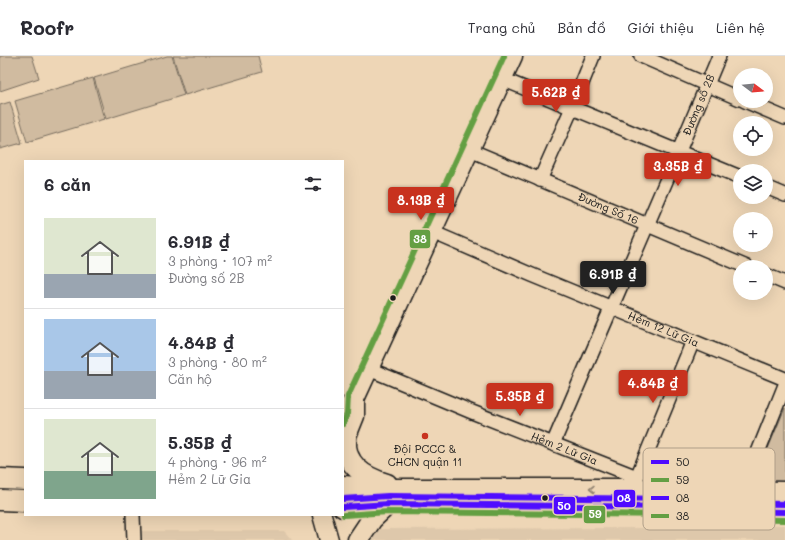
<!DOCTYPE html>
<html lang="vi">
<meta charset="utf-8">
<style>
body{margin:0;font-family:Mali,sans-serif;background:#f7f7f7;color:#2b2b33;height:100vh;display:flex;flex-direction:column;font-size:15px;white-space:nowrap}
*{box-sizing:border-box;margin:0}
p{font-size:13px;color:#7c7c81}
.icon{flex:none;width:22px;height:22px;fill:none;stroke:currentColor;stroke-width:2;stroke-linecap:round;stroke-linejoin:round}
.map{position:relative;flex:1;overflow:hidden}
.details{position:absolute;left:24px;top:104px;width:320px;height:356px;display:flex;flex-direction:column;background:#fff;border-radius:0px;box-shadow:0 4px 16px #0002}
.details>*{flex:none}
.needle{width:26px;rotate:106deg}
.fabs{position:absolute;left:733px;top:12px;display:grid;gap:8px}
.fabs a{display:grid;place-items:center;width:40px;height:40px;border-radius:50%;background:#fff;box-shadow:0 4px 16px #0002;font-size:20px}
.price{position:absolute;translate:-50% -34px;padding:0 9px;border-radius:4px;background:#c8321e;color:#fff;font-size:13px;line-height:26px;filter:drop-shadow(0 1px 2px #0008)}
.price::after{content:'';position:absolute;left:50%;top:24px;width:12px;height:9px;margin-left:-6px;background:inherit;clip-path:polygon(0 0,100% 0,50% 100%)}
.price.on{background:#222;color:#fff}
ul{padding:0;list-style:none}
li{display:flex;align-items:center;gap:12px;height:100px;padding:0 20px}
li+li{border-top:1px solid #e1e1e2}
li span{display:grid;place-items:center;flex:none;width:112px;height:80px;border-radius:0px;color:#555}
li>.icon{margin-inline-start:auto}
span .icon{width:48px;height:48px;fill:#fffc;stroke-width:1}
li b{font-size:17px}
h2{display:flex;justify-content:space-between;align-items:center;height:48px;padding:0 20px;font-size:17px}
header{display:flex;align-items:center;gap:24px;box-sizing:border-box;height:56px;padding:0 20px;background:#fff;border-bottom:1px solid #e1e1e2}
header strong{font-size:19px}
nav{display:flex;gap:22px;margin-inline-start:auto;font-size:14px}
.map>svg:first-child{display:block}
.built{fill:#dec8ab}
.green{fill:#d0bba0;stroke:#766c5e}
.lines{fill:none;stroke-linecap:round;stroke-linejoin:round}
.street-casing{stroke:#1c1c1c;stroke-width:16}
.secondary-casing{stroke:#1c1c1c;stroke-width:21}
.primary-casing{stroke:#1c1c1c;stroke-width:23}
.street{stroke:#eed6b6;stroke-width:13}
.secondary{stroke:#eed6b6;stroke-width:18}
.primary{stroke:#eed6b6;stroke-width:20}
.bus-1-casing{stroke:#eed6b6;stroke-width:9}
.bus-2-casing{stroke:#eed6b6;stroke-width:9}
.bus-3-casing{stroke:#eed6b6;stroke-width:9}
.bus-4-casing{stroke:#eed6b6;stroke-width:9}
.bus-1{stroke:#4f0aff;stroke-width:6}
.bus-2{stroke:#649f43;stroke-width:6}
.bus-3{stroke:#4f0aff;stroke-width:6}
.bus-4{stroke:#649f43;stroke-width:6}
.oneway{stroke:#908271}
.bus-dot{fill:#1c1c1c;stroke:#eed6b6;stroke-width:1.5}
.poi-dot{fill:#c8321e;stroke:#eed6b6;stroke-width:1.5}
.labels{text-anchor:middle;stroke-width:3;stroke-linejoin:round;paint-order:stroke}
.street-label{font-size:11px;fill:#1c1c1c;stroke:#eed6b6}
.poi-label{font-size:11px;fill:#1c1c1c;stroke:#eed6b6}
.key{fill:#eed6b6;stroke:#af9e88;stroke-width:1}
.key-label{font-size:11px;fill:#1c1c1c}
.line-badge{stroke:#eed6b6;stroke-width:1.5}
.badge-label{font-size:11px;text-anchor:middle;font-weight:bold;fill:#fff}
</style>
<header>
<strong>Roofr</strong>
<nav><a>Trang chủ</a><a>Bản đồ</a><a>Giới thiệu</a><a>Liên hệ</a></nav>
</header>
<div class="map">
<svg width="785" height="484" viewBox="0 0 785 484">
<rect width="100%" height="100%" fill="#eed6b6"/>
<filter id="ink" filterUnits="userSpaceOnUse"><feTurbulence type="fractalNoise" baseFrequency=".025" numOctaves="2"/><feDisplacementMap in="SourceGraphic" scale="8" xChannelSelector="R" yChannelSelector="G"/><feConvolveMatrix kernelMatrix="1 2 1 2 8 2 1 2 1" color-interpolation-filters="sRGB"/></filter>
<g filter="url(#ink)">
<g class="built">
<path d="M 785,469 L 785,484 L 369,484 L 375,473 L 658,472 Z"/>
<path d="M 137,475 L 284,475 L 292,484 L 137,484 Z"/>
</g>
<g class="green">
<path d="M 0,0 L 32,0 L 39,22 L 0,35 Z"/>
<path d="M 167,0 L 172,0 L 184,39 L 106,63 L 94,22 Z"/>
<path d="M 173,0 L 258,0 L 262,16 L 185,39 Z"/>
<path d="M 93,22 L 104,63 L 27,86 L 15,45 Z"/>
<path d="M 10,46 L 22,87 L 0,93 L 0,49 Z"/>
<path d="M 785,352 L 785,426 L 762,426 L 759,424 L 757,419 Z"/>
</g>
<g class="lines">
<defs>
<g id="street">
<path d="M 641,0 L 740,43"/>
<path d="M 502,23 L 740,121"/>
<path d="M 745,45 L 785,62"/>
<path id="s1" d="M 470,94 L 747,211"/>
<path d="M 540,124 L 572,52 L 593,0"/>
<path d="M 766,131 L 785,139"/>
<path id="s2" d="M 432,176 L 532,219 L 785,323"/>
<path d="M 766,219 L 785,227"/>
<path id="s3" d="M 369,313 L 472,356 L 637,421 L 636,433"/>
<path id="s4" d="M 553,388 C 608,258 665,130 719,0"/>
<path d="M 637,421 L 693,285"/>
<path d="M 740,441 L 785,329"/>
<path d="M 133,459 L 134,484"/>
</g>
<g id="secondary">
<path d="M 343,356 L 355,343 L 513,0"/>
<path d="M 343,390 L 355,360 L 355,343"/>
<path d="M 322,459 L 329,484"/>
</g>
<g id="primary">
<path d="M 346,384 C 344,409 366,422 387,428"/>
<path d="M 0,423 L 25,424"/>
<path d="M 343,430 L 382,433 L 636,433 L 785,436"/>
<path d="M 0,444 L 25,445"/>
<path d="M 343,451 L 388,448 L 684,451 L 712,455 L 785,456"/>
<path d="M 358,484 L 372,463 L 388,448"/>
</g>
</defs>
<use href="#street" class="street-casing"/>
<use href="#secondary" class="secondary-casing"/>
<use href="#primary" class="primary-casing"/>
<use href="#street" class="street"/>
<use href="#secondary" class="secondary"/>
<use href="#primary" class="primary"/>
<defs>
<path id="bus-1" d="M 343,451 L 388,448 L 684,451 L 712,455 L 785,456"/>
<path id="bus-2" d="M 344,459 L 388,456 L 683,459 L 712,463 L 785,464"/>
<path id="bus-3" d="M 343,443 L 388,440 L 684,443 L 713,447 L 785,448"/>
<path id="bus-4" d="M 343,368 L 347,358 L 348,340 L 504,0"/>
</defs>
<use href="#bus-1" class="bus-1-casing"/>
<use href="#bus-2" class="bus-2-casing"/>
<use href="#bus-3" class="bus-3-casing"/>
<use href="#bus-4" class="bus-4-casing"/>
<use href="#bus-1" class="bus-1"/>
<use href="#bus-2" class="bus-2"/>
<use href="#bus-3" class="bus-3"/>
<use href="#bus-4" class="bus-4"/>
</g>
<defs><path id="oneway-chevron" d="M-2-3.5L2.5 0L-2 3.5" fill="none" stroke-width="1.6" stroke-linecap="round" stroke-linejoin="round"/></defs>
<use class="oneway" href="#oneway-chevron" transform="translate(592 433) rotate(180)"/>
</g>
<g class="bus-dot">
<circle cx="393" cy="242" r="3.5"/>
<circle cx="545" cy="442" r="3.5"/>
</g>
<circle class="poi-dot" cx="425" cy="380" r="4"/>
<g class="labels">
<g class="street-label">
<text dy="4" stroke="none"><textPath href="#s4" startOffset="369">Đường số 2B</textPath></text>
<text dy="4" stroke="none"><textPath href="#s1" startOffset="150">Đường Số 16</textPath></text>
<text dy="4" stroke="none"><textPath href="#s2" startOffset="251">Hẻm 12 Lữ Gia</textPath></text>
<text dy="4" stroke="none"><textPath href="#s3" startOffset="211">Hẻm 2 Lữ Gia</textPath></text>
</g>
<g class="poi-label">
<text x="425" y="397">Đội PCCC &amp;<tspan x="425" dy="13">CHCN quận 11</tspan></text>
</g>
</g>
<rect x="643" y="392" width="132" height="82" rx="6" class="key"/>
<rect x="651" y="404" width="18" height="4" fill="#4f0aff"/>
<rect x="651" y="422" width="18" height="4" fill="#649f43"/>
<rect x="651" y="440" width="18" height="4" fill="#4f0aff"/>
<rect x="651" y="458" width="18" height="4" fill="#649f43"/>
<g class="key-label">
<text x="676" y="410">50</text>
<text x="676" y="428">59</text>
<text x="676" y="446">08</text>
<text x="676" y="464">38</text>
</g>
<g class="line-badge">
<rect x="409" y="173" width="22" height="20" rx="4" fill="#649f43"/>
<rect x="613" y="433" width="23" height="19" rx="4" fill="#4f0aff"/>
<rect x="553" y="440" width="23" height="19" rx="4" fill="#4f0aff"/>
<rect x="583" y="449" width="23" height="19" rx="4" fill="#649f43"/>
</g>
<g class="badge-label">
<text x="420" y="187">38</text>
<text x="624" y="446">08</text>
<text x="564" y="454">50</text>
<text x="595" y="462">59</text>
</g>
</svg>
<div class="fabs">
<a><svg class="needle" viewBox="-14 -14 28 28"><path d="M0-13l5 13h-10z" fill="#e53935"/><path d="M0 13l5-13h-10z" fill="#7c7c81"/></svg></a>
<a><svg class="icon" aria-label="locate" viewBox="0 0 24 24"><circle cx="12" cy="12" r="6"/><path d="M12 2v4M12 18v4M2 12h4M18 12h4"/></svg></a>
<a><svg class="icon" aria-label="layers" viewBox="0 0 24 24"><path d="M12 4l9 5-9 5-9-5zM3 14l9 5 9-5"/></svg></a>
<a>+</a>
<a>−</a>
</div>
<b class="price" style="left:556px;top:57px">5.62B ₫</b>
<b class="price" style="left:678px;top:131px">3.35B ₫</b>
<b class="price" style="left:421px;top:165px">8.13B ₫</b>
<b class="price on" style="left:613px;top:239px">6.91B ₫</b>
<b class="price" style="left:653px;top:348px">4.84B ₫</b>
<b class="price" style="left:520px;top:361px">5.35B ₫</b>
<section class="details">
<h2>6 căn<svg class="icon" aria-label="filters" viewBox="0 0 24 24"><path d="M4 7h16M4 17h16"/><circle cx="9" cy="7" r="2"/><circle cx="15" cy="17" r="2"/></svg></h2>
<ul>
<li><span style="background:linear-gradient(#dfe7d0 70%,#9aa5b1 0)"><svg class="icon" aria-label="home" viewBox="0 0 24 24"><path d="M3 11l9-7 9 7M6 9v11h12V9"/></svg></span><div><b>6.91B ₫</b><p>3 phòng · 107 m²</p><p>Đường số 2B</p></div></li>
<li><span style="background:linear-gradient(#a9c7e8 65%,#9aa5b1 0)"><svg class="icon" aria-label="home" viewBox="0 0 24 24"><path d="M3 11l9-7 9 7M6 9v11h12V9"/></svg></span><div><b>4.84B ₫</b><p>3 phòng · 80 m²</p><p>Căn hộ</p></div></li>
<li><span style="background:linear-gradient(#dfe7d0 65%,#7fa58c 0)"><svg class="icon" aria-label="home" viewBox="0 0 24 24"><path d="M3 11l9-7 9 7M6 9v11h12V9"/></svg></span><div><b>5.35B ₫</b><p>4 phòng · 96 m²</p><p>Hẻm 2 Lữ Gia</p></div></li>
</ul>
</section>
</div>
